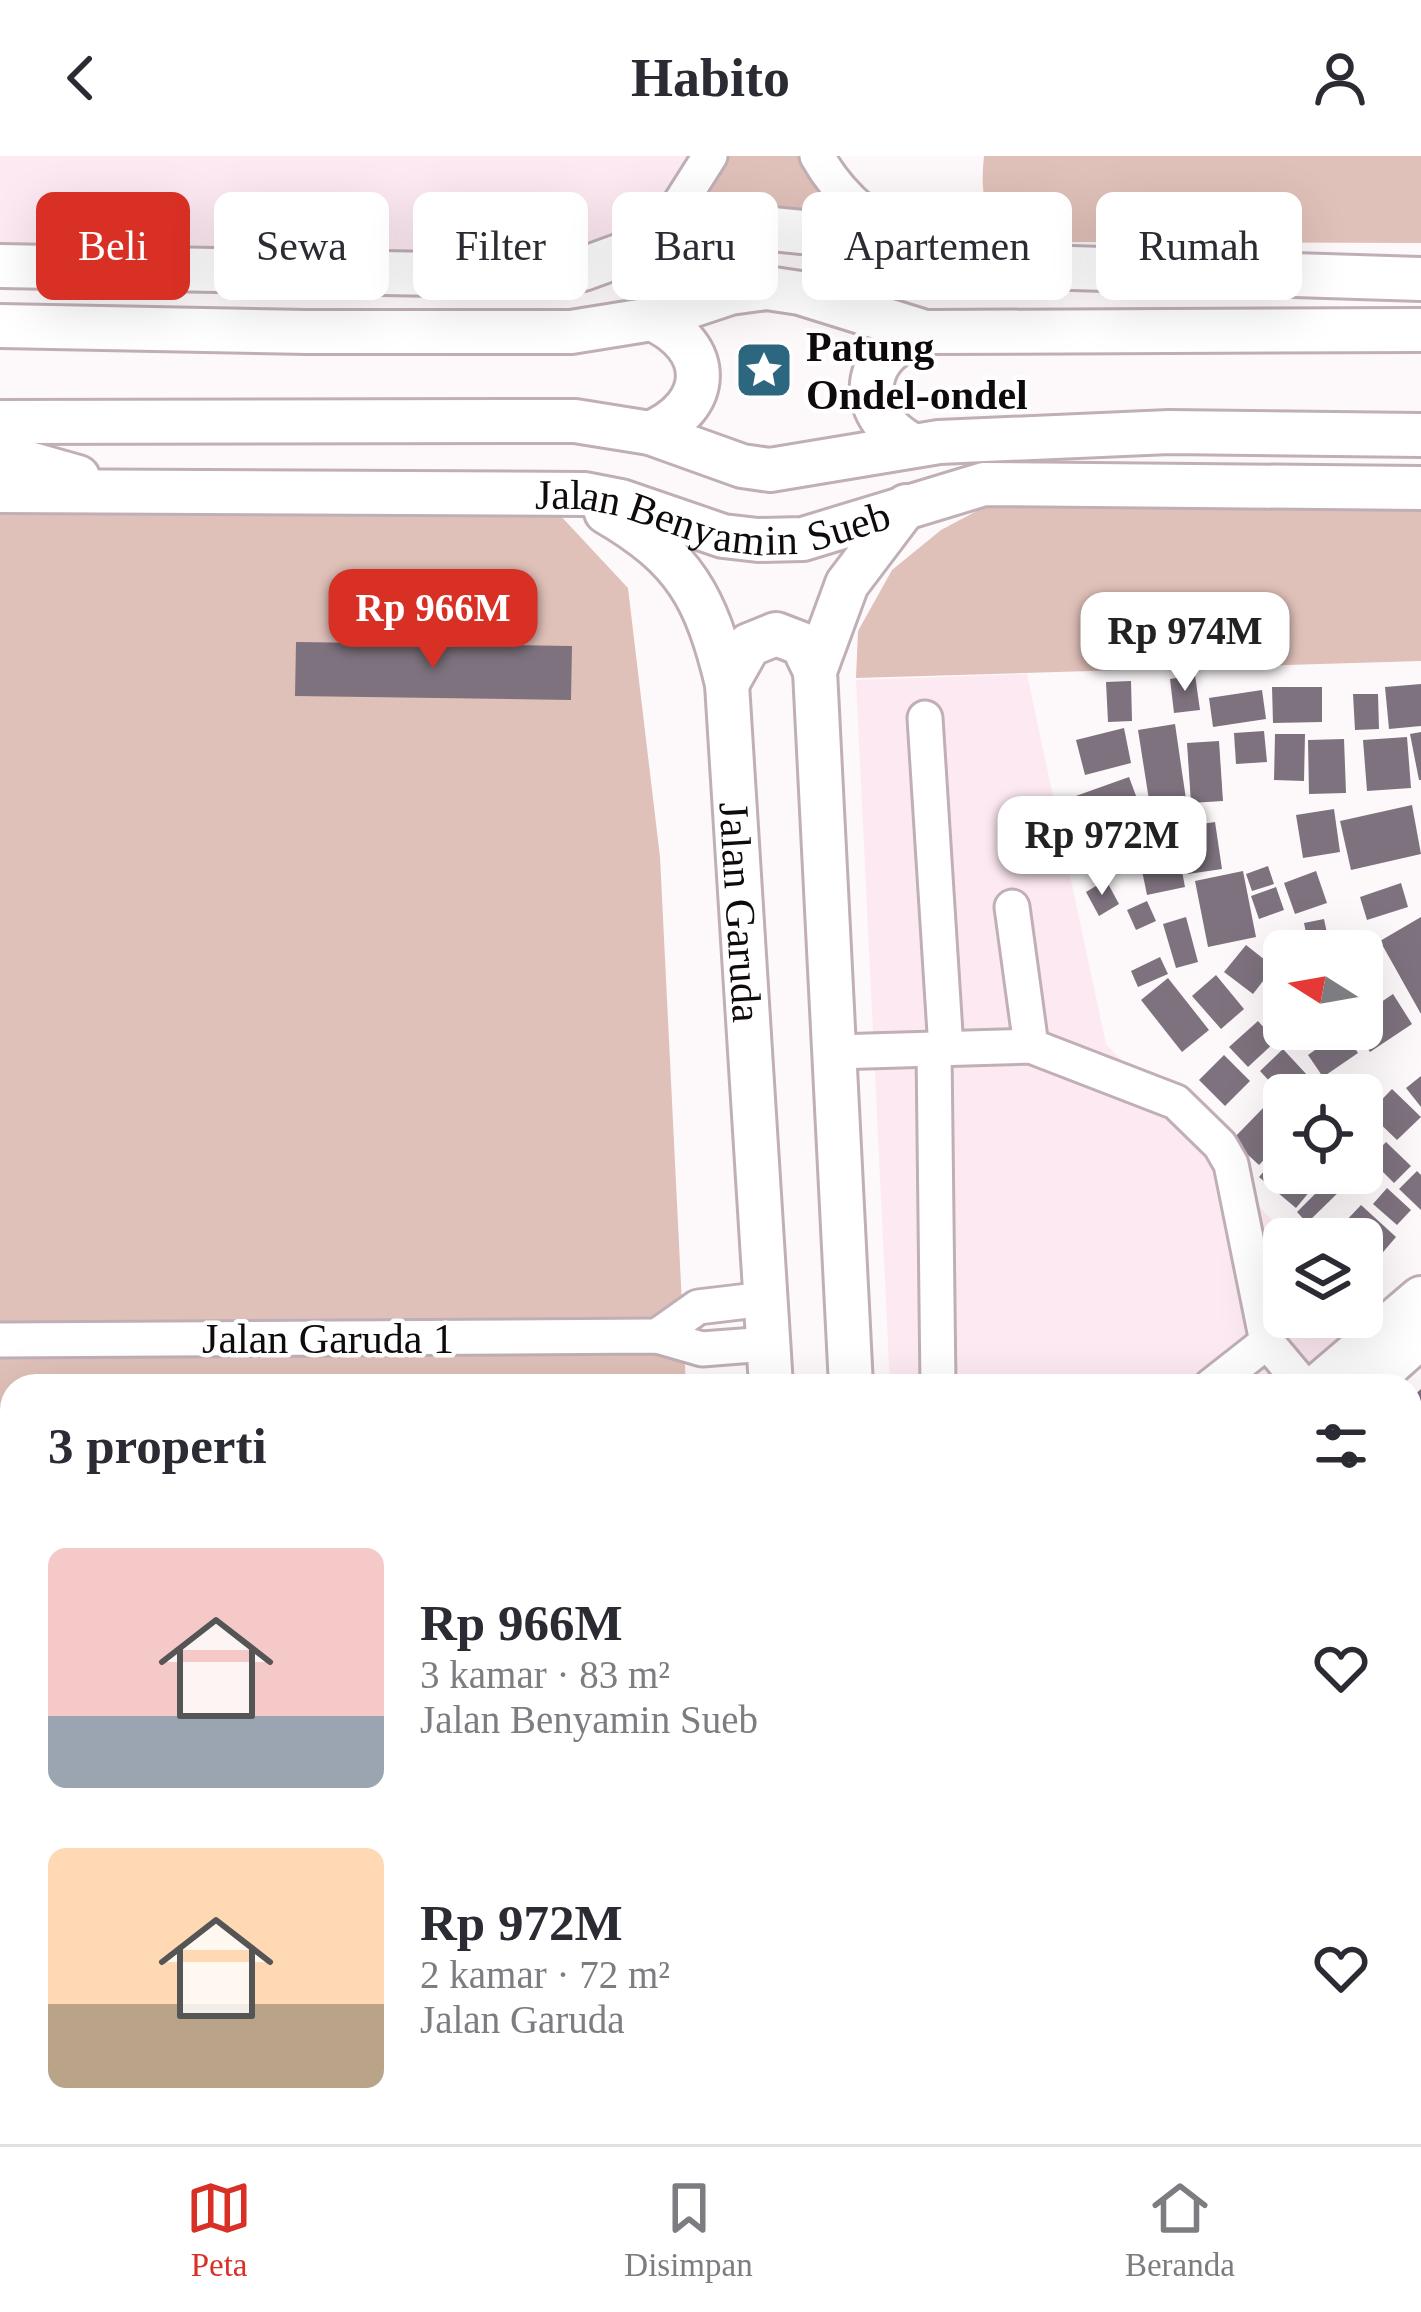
<!DOCTYPE html>
<html lang="id">
<meta charset="utf-8">
<style>
body{margin:0;font-family:"Times New Roman",serif;background:#f7f7f7;color:#2b2b33;height:100vh;display:flex;flex-direction:column;font-size:45px;white-space:nowrap}
*{box-sizing:border-box;margin:0}
p{font-size:39px;color:#7c7c81}
.icon{flex:none;width:66px;height:66px;fill:none;stroke:currentColor;stroke-width:2;stroke-linecap:round;stroke-linejoin:round}
.map{position:relative;flex:1;overflow:hidden}
.details{position:absolute;left:0px;top:1218px;width:1422px;height:771px;display:flex;flex-direction:column;background:#fff;border-radius:36px 36px 0 0;box-shadow:0 12px 48px #0002}
.details>*{flex:none}
.guide{position:absolute;left:36px;top:36px;width:1350px;height:108px;display:flex;gap:24px}
.needle{width:78px;rotate:281deg}
.tools{position:absolute;left:1263px;top:774px;display:grid;gap:24px}
.tools a{display:grid;place-items:center;width:120px;height:120px;border-radius:18px;background:#fff;box-shadow:0 12px 48px #0002;font-size:60px}
.price{position:absolute;translate:-50% -102px;padding:0 27px;border-radius:24px;background:#fff;color:#222;font-size:39px;line-height:78px;filter:drop-shadow(0 3px 6px #0008)}
.price::after{content:'';position:absolute;left:50%;top:72px;width:36px;height:27px;margin-left:-18px;background:inherit;clip-path:polygon(0 0,100% 0,50% 100%)}
.price.selected{background:#d93025;color:#fff}
ul{padding:0;list-style:none}
li{display:flex;align-items:center;gap:36px;height:300px;padding:0 48px}
li span{display:grid;place-items:center;flex:none;width:336px;height:240px;border-radius:18px;color:#555}
li>.icon{margin-inline-start:auto}
span .icon{width:144px;height:144px;fill:#fffc;stroke-width:1}
li b{font-size:51px}
h2{display:flex;justify-content:space-between;align-items:center;height:144px;padding:0 48px;font-size:51px}
.chip{padding:0 42px;border-radius:18px;background:#fff;box-shadow:0 12px 48px #0002;font-size:42px;line-height:108px}
.chip.selected{background:#d93025;color:#fff}
header{display:flex;justify-content:space-between;align-items:center;height:156px;padding:0 48px;background:#fff;font-size:54px;font-weight:700}
.tabs{display:flex;justify-content:space-around;align-items:center;height:168px;border-top:3px solid #e1e1e2;background:#fff;font-size:33px;color:#7c7c81}
.tabs a{display:grid;justify-items:center;gap:6px}
.tabs .selected{color:#d93025}
.map>svg:first-child{display:block}
.built{fill:#fde9f2}
.green{fill:#e0c1b9}
.building{fill:#7d727e}
.lines{fill:none;stroke-linecap:round;stroke-linejoin:round}
.minor-casing{stroke:#c0afb7;stroke-width:39}
.major-casing{stroke:#c0afb7;stroke-width:48}
.minor{stroke:#fff;stroke-width:33}
.major{stroke:#fff;stroke-width:42}
.labels{text-anchor:middle;stroke-width:9;stroke-linejoin:round;paint-order:stroke}
.poi-label{font-size:42px;font-weight:bold;fill:#0f0a0c;stroke:#fff;text-anchor:start}
.street-label{font-size:42px;fill:#0f0a0c;stroke:#fff}
</style>
<header><svg class="icon" aria-label="back" viewBox="0 0 24 24"><path d="M15 5l-7 7 7 7"/></svg>Habito<svg class="icon" aria-label="person" viewBox="0 0 24 24"><circle cx="12" cy="8" r="4"/><path d="M4 21q1-7 8-7t8 7"/></svg></header>
<div class="map">
<svg width="1421" height="1988" viewBox="0 0 1421 1988">
<rect width="100%" height="100%" fill="#fdf9fb"/>
<g class="built">
<path d="M 0,0 L 710,0 L 629,95 L 0,103 Z"/>
<path d="M 1027,518 L 1106,888 L 1290,1083 L 1284,1083 L 1284,1161 L 1362,1159 L 1408,1208 L 1384,1230 L 890,1230 L 856,524 Z"/>
<path d="M 12,1935 L 12,1977 L 388,1977 L 387,1988 L 0,1988 L 0,1936 Z"/>
<path d="M 798,1977 L 1288,1977 L 1291,1988 L 799,1988 Z"/>
</g>
<g class="green">
<path d="M 710,0 L 817,0 L 868,64 L 837,83 L 629,95 Z"/>
<path d="M 984,0 L 1421,0 L 1421,87 L 1034,86 C 987,63 979,54 984,0 Z"/>
<path d="M 986,350 L 1421,355 L 1421,505 L 856,522 L 858,475 L 892,414 L 941,374 Z"/>
<path d="M 0,357 L 558,357 L 628,432 L 660,701 L 686,1230 L 12,1230 L 12,1863 L 0,1865 Z"/>
</g>
<g class="building">
<path d="M 296,486 L 572,490 L 571,544 L 295,540 Z"/>
<path d="M 1195,519 L 1200,554 L 1174,557 L 1170,523 Z"/>
<path d="M 1131,525 L 1132,565 L 1108,566 L 1106,526 Z"/>
<path d="M 1421,528 L 1421,570 L 1389,573 L 1385,531 Z"/>
<path d="M 1272,531 L 1322,531 L 1322,566 L 1273,567 Z"/>
<path d="M 1262,534 L 1266,563 L 1213,571 L 1209,542 Z"/>
<path d="M 1353,538 L 1378,538 L 1379,573 L 1355,574 Z"/>
<path d="M 1175,568 L 1188,657 L 1152,663 L 1138,574 Z"/>
<path d="M 1124,572 L 1131,607 L 1085,619 L 1076,584 Z"/>
<path d="M 1264,575 L 1267,606 L 1236,608 L 1234,577 Z"/>
<path d="M 1421,576 L 1421,624 L 1419,624 L 1410,578 Z"/>
<path d="M 1275,578 L 1305,578 L 1304,625 L 1274,624 Z"/>
<path d="M 1407,581 L 1411,632 L 1367,635 L 1363,584 Z"/>
<path d="M 1344,583 L 1346,637 L 1309,638 L 1308,584 Z"/>
<path d="M 1219,585 L 1223,645 L 1191,647 L 1187,587 Z"/>
<path d="M 1129,621 L 1145,664 L 1074,689 L 1059,646 Z"/>
<path d="M 1412,649 L 1421,698 L 1351,714 L 1340,665 Z"/>
<path d="M 1334,653 L 1340,696 L 1303,702 L 1296,659 Z"/>
<path d="M 1215,666 L 1222,713 L 1188,718 L 1181,671 Z"/>
<path d="M 1174,672 L 1185,731 L 1147,739 L 1135,680 Z"/>
<path d="M 1127,679 L 1137,700 L 1106,714 L 1097,692 Z"/>
<path d="M 1268,710 L 1274,728 L 1252,735 L 1246,718 Z"/>
<path d="M 1243,715 L 1256,781 L 1208,791 L 1195,725 Z"/>
<path d="M 1316,715 L 1327,747 L 1295,758 L 1284,727 Z"/>
<path d="M 1106,724 L 1119,748 L 1099,760 L 1086,736 Z"/>
<path d="M 1401,727 L 1408,751 L 1367,764 L 1360,741 Z"/>
<path d="M 1276,731 L 1284,754 L 1259,763 L 1251,740 Z"/>
<path d="M 1147,745 L 1156,765 L 1136,774 L 1127,754 Z"/>
<path d="M 1186,761 L 1198,806 L 1176,812 L 1163,768 Z"/>
<path d="M 1421,761 L 1421,858 L 1380,785 Z"/>
<path d="M 1324,763 L 1328,782 L 1308,787 L 1304,767 Z"/>
<path d="M 1246,789 L 1274,811 L 1253,838 L 1224,816 Z"/>
<path d="M 1160,801 L 1168,818 L 1138,831 L 1131,815 Z"/>
<path d="M 1216,819 L 1244,853 L 1221,873 L 1192,840 Z"/>
<path d="M 1168,822 L 1209,874 L 1182,896 L 1141,844 Z"/>
<path d="M 1393,838 L 1412,868 L 1370,896 L 1355,873 L 1362,873 L 1362,859 Z"/>
<path d="M 1258,865 L 1276,885 L 1248,911 L 1229,891 Z"/>
<path d="M 1343,874 L 1358,897 L 1323,921 L 1308,899 Z"/>
<path d="M 1283,893 L 1308,920 L 1327,939 L 1282,939 L 1260,915 Z"/>
<path d="M 1224,899 L 1250,925 L 1225,950 L 1199,924 Z"/>
<path d="M 1421,920 L 1421,951 L 1406,932 Z"/>
<path d="M 1392,933 L 1421,961 L 1397,984 L 1369,957 Z"/>
<path d="M 1266,949 L 1284,966 L 1284,983 L 1259,1009 L 1232,984 Z"/>
<path d="M 1386,986 L 1411,1010 L 1394,1027 L 1370,1003 Z"/>
<path d="M 1284,992 L 1284,1017 L 1325,1017 L 1296,1052 L 1259,1021 Z"/>
<path d="M 1417,1015 L 1421,1019 L 1421,1054 L 1399,1033 Z"/>
<path d="M 1336,1017 L 1347,1028 L 1307,1067 L 1297,1056 Z"/>
<path d="M 1387,1032 L 1411,1054 L 1397,1069 L 1373,1048 Z"/>
<path d="M 1361,1049 L 1396,1081 L 1378,1102 L 1343,1068 Z"/>
<path d="M 1331,1066 L 1348,1083 L 1328,1083 L 1321,1076 Z"/>
<path d="M 1421,1233 L 1421,1269 L 1410,1257 L 1410,1243 Z"/>
<path d="M 1410,1273 L 1421,1286 L 1421,1302 L 1410,1311 Z"/>
<path d="M 1410,1354 L 1421,1365 L 1421,1398 L 1410,1409 Z"/>
<path d="M 1410,1425 L 1421,1438 L 1419,1506 L 1410,1496 Z"/>
<path d="M 1421,1512 L 1421,1540 L 1410,1548 L 1410,1520 Z"/>
<path d="M 1421,1717 L 1421,1765 L 1410,1773 L 1410,1725 Z"/>
<path d="M 1421,1795 L 1421,1842 L 1410,1832 L 1410,1803 Z"/>
<path d="M 1421,1931 L 1421,1979 L 1410,1967 L 1410,1943 Z"/>
<path d="M 13,1977 L 117,1977 L 117,1980 L 14,1988 Z"/>
<path d="M 174,1977 L 234,1977 L 236,1988 L 175,1988 Z"/>
<rect x="331" y="1977" width="70" height="11"/>
<rect x="470" y="1977" width="61" height="11"/>
<path d="M 600,1977 L 721,1977 L 721,1988 L 601,1988 Z"/>
<rect x="743" y="1977" width="38" height="11"/>
<path d="M 897,1977 L 1050,1977 L 1050,1985 L 897,1988 Z"/>
<path d="M 1096,1977 L 1126,1977 L 1127,1988 L 1096,1988 Z"/>
<path d="M 1188,1977 L 1264,1977 L 1265,1988 L 1189,1988 Z"/>
<path d="M 1304,1977 L 1383,1977 L 1384,1988 L 1305,1988 Z"/>
</g>
<g class="lines">
<defs>
<g id="minor">
<path d="M 817,0 C 842,45 877,69 920,94"/>
<path d="M 630,94 L 675,55 L 710,0"/>
<path d="M 925,562 L 946,893"/>
<path d="M 1012,751 L 1031,890"/>
<path d="M 934,894 L 938,1230"/>
<path d="M 834,896 L 1031,890 L 1176,946 L 1220,989 L 1231,1008 L 1267,1186 L 1304,1230"/>
<path d="M 657,1180 L 698,1151 L 765,1143"/>
<path d="M 0,1184 L 657,1180 L 702,1193 L 768,1188"/>
<path d="M 1211,1230 L 1267,1186"/>
<path d="M 1410,1776 L 1421,1771"/>
<path d="M 1410,1842 L 1421,1859"/>
<path d="M 0,1907 L 12,1905"/>
<path d="M 280,1977 L 281,1988"/>
<path d="M 325,1977 L 325,1988"/>
<path d="M 1293,1977 L 1296,1988"/>
<path d="M 430,1988 L 430,1977"/>
</g>
<g id="major">
<path d="M 0,110 L 548,120 L 583,113 L 646,90 L 772,73 L 812,77 L 944,108 L 1421,123"/>
<path d="M 0,170 L 307,176 L 571,176 L 652,163 L 730,137 L 767,132 L 800,137 L 925,176 L 1421,174"/>
<path d="M 0,266 L 575,265 L 650,277 L 742,310 L 770,314 L 939,286 L 1169,276 L 1421,279"/>
<path d="M 650,277 C 713,250 714,191 652,163"/>
<path d="M 912,289 C 853,257 860,194 925,176"/>
<path d="M 0,299 L 78,321"/>
<path id="s1" d="M 0,335 L 585,338 L 621,345 L 723,380 L 758,384 L 803,383 L 984,328 L 1421,332"/>
<path id="s2" d="M 606,356 C 685,402 706,441 727,528 L 771,1230"/>
<path d="M 727,528 L 749,489 L 776,478 L 802,488 L 815,515"/>
<path d="M 851,1230 L 815,515 L 847,428 L 906,350"/>
<path d="M 1318,1230 L 1421,1142"/>
<path d="M 1365,1230 L 1421,1180"/>
<path d="M 816,1977 L 817,1988"/>
<path d="M 858,1977 L 859,1988"/>
</g>
</defs>
<use href="#minor" class="minor-casing"/>
<use href="#major" class="major-casing"/>
<use href="#minor" class="minor"/>
<use href="#major" class="major"/>
</g>
<defs>
<symbol id="sight-square" viewBox="-11 -11 22 22"><rect x="-9" y="-9" width="18" height="18" rx="4" fill="#2d667f" stroke="#fff"/><path d="M0-6L1.8-2.2L6-1.7L2.9 1.2L3.7 5.4L0 3.3L-3.7 5.4L-2.9 1.2L-6-1.7L-1.8-2.2Z" fill="#fff"/></symbol>
</defs>
<g fill-rule="evenodd">
<use href="#sight-square" x="731" y="181" width="66" height="66"/>
</g>
<g class="labels">
<g class="poi-label">
<text x="806" y="205">Patung<tspan x="806" dy="48">Ondel-ondel</tspan></text>
</g>
<g class="street-label">
<text dy="15" stroke="none"><textPath href="#s1" startOffset="717">Jalan Benyamin Sueb</textPath></text>
<text dy="15" stroke="none"><textPath href="#s2" startOffset="447">Jalan Garuda</textPath></text>
<text x="328" y="1197">Jalan Garuda 1</text>
</g>
</g>
</svg>
<div class="tools">
<a><svg class="needle" viewBox="-14 -14 28 28"><path d="M0-13l5 13h-10z" fill="#e53935"/><path d="M0 13l5-13h-10z" fill="#7c7c81"/></svg></a>
<a><svg class="icon" aria-label="locate" viewBox="0 0 24 24"><circle cx="12" cy="12" r="6"/><path d="M12 2v4M12 18v4M2 12h4M18 12h4"/></svg></a>
<a><svg class="icon" aria-label="layers" viewBox="0 0 24 24"><path d="M12 4l9 5-9 5-9-5zM3 14l9 5 9-5"/></svg></a>
</div>
<b class="price selected" style="left:433px;top:515px">Rp 966M</b>
<b class="price" style="left:1185px;top:538px">Rp 974M</b>
<b class="price" style="left:1102px;top:742px">Rp 972M</b>
<div class="guide">
<a class="chip selected">Beli</a>
<a class="chip">Sewa</a>
<a class="chip">Filter</a>
<a class="chip">Baru</a>
<a class="chip">Apartemen</a>
<a class="chip">Rumah</a>
</div>
<section class="details">
<h2>3 properti<svg class="icon" aria-label="filters" viewBox="0 0 24 24"><path d="M4 7h16M4 17h16"/><circle cx="9" cy="7" r="2"/><circle cx="15" cy="17" r="2"/></svg></h2>
<ul>
<li><span style="background:linear-gradient(#f6c9c9 70%,#9aa5b1 0)"><svg class="icon" aria-label="home" viewBox="0 0 24 24"><path d="M3 11l9-7 9 7M6 9v11h12V9"/></svg></span><div><b>Rp 966M</b><p>3 kamar · 83 m²</p><p>Jalan Benyamin Sueb</p></div><svg class="icon" aria-label="heart" viewBox="0 0 24 24"><path d="M12 20l-8-8c-3-5 5-10 8-4 3-6 11-1 8 4z"/></svg></li>
<li><span style="background:linear-gradient(#ffd9b3 65%,#b9a48a 0)"><svg class="icon" aria-label="home" viewBox="0 0 24 24"><path d="M3 11l9-7 9 7M6 9v11h12V9"/></svg></span><div><b>Rp 972M</b><p>2 kamar · 72 m²</p><p>Jalan Garuda</p></div><svg class="icon" aria-label="heart" viewBox="0 0 24 24"><path d="M12 20l-8-8c-3-5 5-10 8-4 3-6 11-1 8 4z"/></svg></li>
</ul>
</section>
</div>
<nav class="tabs">
<a class="selected"><svg class="icon" aria-label="map" viewBox="0 0 24 24"><path d="M3 6l6-2 6 2 6-2v14l-6 2-6-2-6 2zM9 4v14M15 6v14"/></svg>Peta</a>
<a><svg class="icon" aria-label="saved" viewBox="0 0 24 24"><path d="M7 4h10v16l-5-4-5 4z"/></svg>Disimpan</a>
<a><svg class="icon" aria-label="home" viewBox="0 0 24 24"><path d="M3 11l9-7 9 7M6 9v11h12V9"/></svg>Beranda</a>
</nav>
